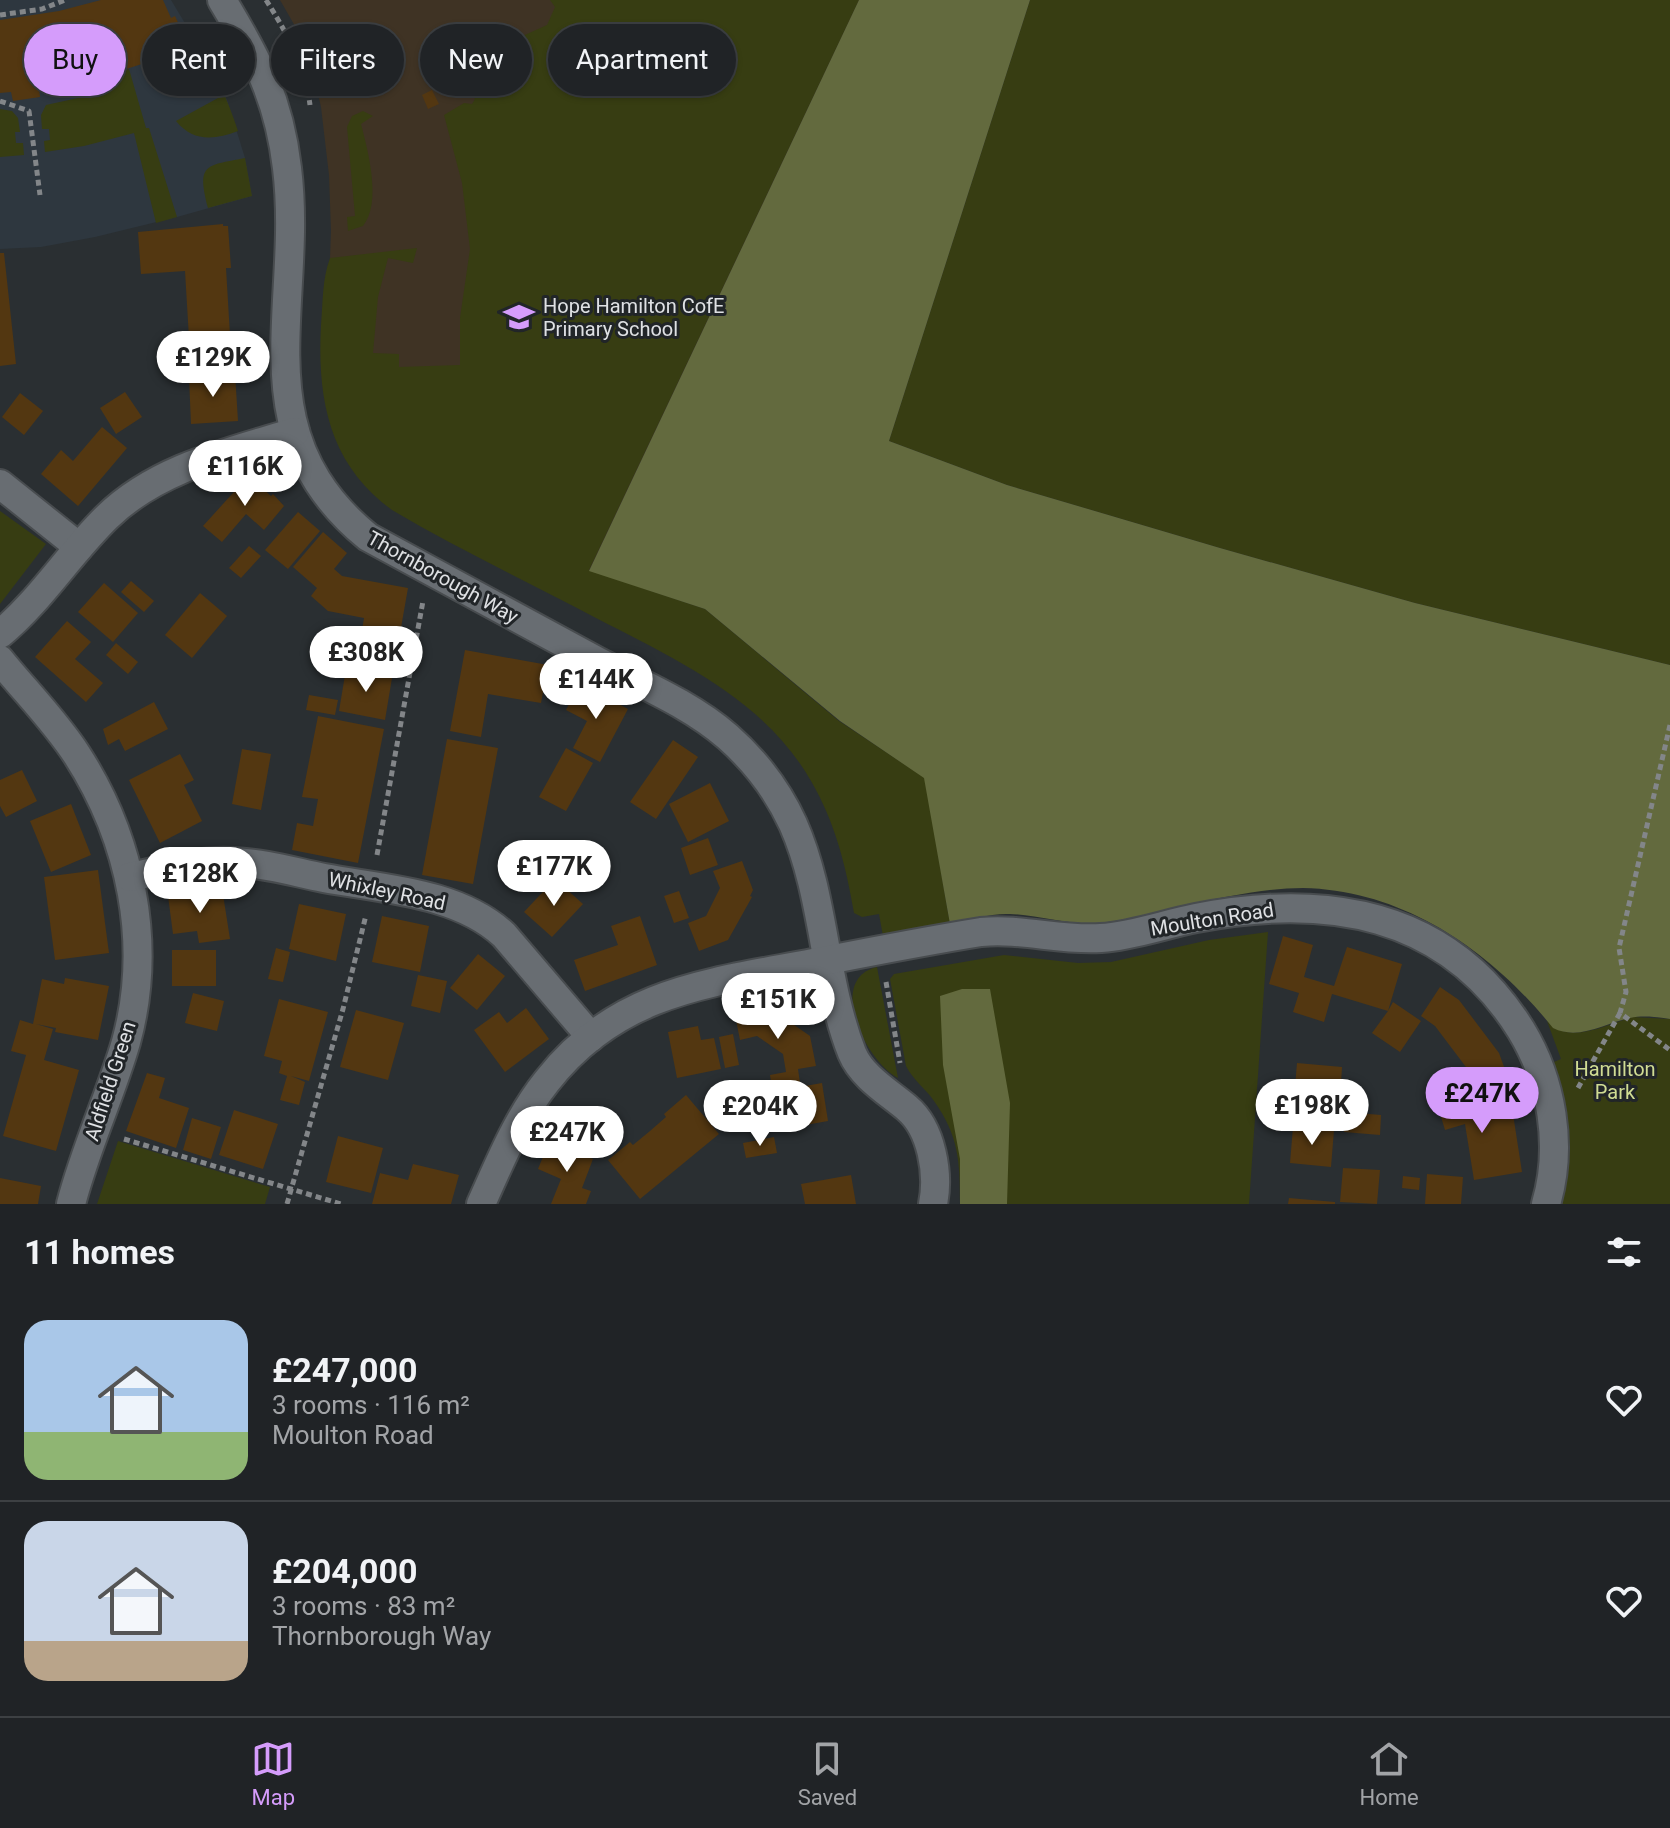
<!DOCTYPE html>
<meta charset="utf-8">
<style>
body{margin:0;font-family:Roboto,sans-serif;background:#2d2f32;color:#f1f3f6;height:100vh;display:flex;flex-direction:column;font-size:30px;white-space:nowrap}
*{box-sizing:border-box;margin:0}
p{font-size:26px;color:#a2a4a7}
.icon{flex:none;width:44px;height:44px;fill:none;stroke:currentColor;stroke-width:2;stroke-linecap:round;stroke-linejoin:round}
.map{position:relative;height:1204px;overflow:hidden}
.side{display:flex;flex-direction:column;background:#202326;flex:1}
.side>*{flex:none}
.hud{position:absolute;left:24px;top:24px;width:800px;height:72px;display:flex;gap:16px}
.price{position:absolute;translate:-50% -68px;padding:0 18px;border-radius:28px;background:#fff;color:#222;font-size:26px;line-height:52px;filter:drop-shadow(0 2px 4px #0008)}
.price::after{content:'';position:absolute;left:50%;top:48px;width:24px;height:18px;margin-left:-12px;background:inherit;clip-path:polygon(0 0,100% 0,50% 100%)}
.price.active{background:#d59cfb;color:#111}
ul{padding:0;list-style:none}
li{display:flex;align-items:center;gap:24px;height:200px;padding:0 24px}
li+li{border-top:2px solid #3d4043}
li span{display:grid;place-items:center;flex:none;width:224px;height:160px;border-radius:24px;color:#555}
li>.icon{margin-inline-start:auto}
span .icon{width:96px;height:96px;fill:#fffc;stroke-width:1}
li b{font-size:34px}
h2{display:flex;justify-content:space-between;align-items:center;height:96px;padding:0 24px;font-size:34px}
.pill{padding:0 28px;border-radius:36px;background:#202326;box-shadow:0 2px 6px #0004,0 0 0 2px #3d4043;font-size:28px;line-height:72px}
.pill.active{background:#d59cfb;color:#111}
.tab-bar{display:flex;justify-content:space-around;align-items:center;height:112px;border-top:2px solid #3d4043;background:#202326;font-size:22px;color:#a2a4a7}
.tab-bar a{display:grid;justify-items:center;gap:4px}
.tab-bar .active{color:#d59cfb}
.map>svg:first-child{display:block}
.built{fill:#2e373f}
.education{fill:#3f3324}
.green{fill:#373d12}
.forest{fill:#636a3e}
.building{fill:#533711}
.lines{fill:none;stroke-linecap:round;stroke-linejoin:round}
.street-casing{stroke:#484c4f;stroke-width:32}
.path{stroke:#838689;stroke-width:5;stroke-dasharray:6 4;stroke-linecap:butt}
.street{stroke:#686d72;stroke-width:28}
.labels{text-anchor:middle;stroke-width:6;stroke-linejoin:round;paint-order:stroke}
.poi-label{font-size:20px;fill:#dfe1e4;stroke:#212528;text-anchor:start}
.street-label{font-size:20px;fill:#dfe1e4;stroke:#212528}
.park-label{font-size:20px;fill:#d0dc93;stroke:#212528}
</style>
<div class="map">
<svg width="1670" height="1204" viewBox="0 0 1670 1204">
<rect width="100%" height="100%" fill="#2a2f32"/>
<path class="built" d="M 0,0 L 171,0 L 212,68 L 227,100 L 245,158 L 252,196 L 177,217 L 95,237 L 41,247 L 0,249 Z"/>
<path class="education" d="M 280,0 L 859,0 L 589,571 L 411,508 L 330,259 L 331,231 L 329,175 L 321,107 L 307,47 Z"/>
<g class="green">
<path d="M 550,0 L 859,0 L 589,570 L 705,609 L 839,721 L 925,778 L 950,924 L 883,936 L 879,914 L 862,917 L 854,913 C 846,866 835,822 811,781 C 764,699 677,660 596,618 C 528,582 458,549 392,510 C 329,464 317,399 321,325 C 323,302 322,280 330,258 L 417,248 L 413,263 L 388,258 L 378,297 L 373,353 L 399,354 L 399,367 L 460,365 L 460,318 L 470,249 L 462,183 L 444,115 L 464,103 L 472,104 L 475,99 L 472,94 L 498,71 L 508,71 L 511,69 L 516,39 L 547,25 L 555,7 Z"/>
<path d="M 1030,0 L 1670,0 L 1670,665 L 1415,603 L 1220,548 L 1007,485 L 889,441 Z"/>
<path d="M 198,45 C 215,72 228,100 238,131 C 214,140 193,142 176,121 L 218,98 L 192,49 Z"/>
<path d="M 129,69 L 146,128 L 149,128 L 177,217 L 156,223 L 134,133 L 84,146 L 45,152 L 44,141 L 50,140 L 49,129 L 42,129 L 41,115 L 46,105 L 78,98 L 76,83 Z"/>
<path d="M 0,109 L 12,111 L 18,118 L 20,132 L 15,132 L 16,143 L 23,143 L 24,155 L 0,157 Z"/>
<path d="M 363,111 L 373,116 L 361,124 C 368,151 382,203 363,226 L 348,231 L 347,217 L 355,216 L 347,127 L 352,116 Z"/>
<path d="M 245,158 L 252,196 L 208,208 C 197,164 204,166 245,158 Z"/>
<path d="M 0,511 L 46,544 L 0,604 Z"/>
<path d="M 1268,932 L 1249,1204 L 960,1204 C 960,1162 959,1136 934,1101 C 925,1088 913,1080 906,1066 L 890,979 L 894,974 L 1004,955 L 1078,963 L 1111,962 L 1209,940 Z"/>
<path d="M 877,967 L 898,1078 C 867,1063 825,979 877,967 Z"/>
<path d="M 1633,1017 L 1670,1019 L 1670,1204 L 1562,1204 C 1573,1151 1568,1115 1554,1062 L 1561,1059 L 1547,1021 C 1569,1046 1607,1024 1633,1017 Z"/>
<path d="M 118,1141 L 270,1187 L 265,1204 L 97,1204 Z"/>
</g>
<g class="forest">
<path d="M 859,0 L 1030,0 L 889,441 L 1007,485 L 1220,548 L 1415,603 L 1670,665 L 1670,1019 C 1657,1017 1643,1015 1630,1018 C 1605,1023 1579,1041 1553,1028 C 1492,952 1405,890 1303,888 C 1279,888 1254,892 1231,896 C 1187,903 1144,918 1100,923 C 1070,926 1040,915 1010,914 C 991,913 969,920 950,924 L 924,778 L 840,721 L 705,609 L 589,571 Z"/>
<path d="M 962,989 L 990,989 L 1010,1103 L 1007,1204 L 960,1204 L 960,1159 L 943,1065 L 940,996 Z"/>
</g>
<g class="building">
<path d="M 101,0 L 163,0 L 171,18 L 175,16 L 188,44 L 154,60 L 111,74 L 39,89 L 40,97 L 13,101 L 11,92 L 0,93 L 0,20 L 59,11 Z"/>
<path d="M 432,90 L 439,104 L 428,109 L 422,95 Z"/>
<path d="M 223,224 L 223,226 L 228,226 L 231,268 L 226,268 L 230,335 L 189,338 L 185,271 L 141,274 L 138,232 Z"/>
<path d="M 0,253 L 4,253 L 16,364 L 0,366 Z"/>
<path d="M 235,373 L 238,421 L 191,424 L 189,377 Z"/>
<path d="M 125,392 L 142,417 L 116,434 L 100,408 Z"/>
<path d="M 20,393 L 43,411 L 24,435 L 2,417 Z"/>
<path d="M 102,427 L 127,448 L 78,506 L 41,474 L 61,450 L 73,461 Z"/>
<path d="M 252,472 L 263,482 L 260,486 L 271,496 L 273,494 L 284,506 L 264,530 L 246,514 L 222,542 L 203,526 Z"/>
<path d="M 298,512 L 320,531 L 288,569 L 265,550 Z"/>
<path d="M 323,532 L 347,553 L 334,569 L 342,576 L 408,588 L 393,673 L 356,666 L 364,618 L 328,611 L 311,596 L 317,588 L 293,567 Z"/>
<path d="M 249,546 L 261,556 L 241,578 L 229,568 Z"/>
<path d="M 131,581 L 154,601 L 144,612 L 121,592 Z"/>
<path d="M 104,583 L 138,613 L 113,642 L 78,612 Z"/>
<path d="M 200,593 L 227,616 L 192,658 L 165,635 Z"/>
<path d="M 67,621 L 91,642 L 75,659 L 103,683 L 86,702 L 35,657 Z"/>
<path d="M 116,643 L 138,662 L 128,674 L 106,655 Z"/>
<path d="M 465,650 L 548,665 L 541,703 L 488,694 L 481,737 L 450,731 Z"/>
<path d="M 346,669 L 392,678 L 385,720 L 339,711 Z"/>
<path d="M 580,683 L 628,709 L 600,762 L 573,748 L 587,721 L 566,710 Z"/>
<path d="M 309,695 L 338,700 L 335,715 L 306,710 Z"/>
<path d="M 154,702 L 168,729 L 125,751 L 119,739 L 108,745 L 103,729 Z"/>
<path d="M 318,716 L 384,729 L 358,863 L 292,850 L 297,823 L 313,826 L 318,799 L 302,797 Z"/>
<path d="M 447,739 L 498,748 L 473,884 L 422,875 Z"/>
<path d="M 673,740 L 698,757 L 656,819 L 630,802 Z"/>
<path d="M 566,748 L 593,763 L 566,811 L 539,797 Z"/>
<path d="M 242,749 L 271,754 L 261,810 L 232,804 Z"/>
<path d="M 180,754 L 194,780 L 184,785 L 202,821 L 160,843 L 129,780 Z"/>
<path d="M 22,770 L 37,801 L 6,817 L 0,806 L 0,780 Z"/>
<path d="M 710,783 L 729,821 L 688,842 L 669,804 Z"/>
<path d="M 71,804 L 91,855 L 51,872 L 30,821 Z"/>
<path d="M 708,838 L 718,865 L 690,875 L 681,848 Z"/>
<path d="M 742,861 L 753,890 L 750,896 L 752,897 L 728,940 L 699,951 L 688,923 L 706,916 L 720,888 L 713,871 Z"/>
<path d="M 98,870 L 109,953 L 55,960 L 44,877 Z"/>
<path d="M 555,879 L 583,904 L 552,937 L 524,912 Z"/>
<path d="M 222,888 L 230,939 L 199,943 L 197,931 L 173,934 L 168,896 Z"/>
<path d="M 679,891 L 689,918 L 674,923 L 664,896 Z"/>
<path d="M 299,904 L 346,914 L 336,961 L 289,949 Z"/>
<path d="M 382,916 L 429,926 L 420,972 L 372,962 Z"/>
<path d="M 640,916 L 657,965 L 585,991 L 574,960 L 618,945 L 611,926 Z"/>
<path d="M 1283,936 L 1313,945 L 1304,977 L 1334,986 L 1347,947 L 1402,964 L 1388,1011 L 1393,1002 L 1421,1021 L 1400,1052 L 1372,1033 L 1388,1011 L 1332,994 L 1324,1022 L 1293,1012 L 1299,993 L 1269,984 Z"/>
<path d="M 276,948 L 290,952 L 283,982 L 268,979 Z"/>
<rect x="172" y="950" width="44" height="36"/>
<path d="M 478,954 L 505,976 L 477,1010 L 450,988 Z"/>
<path d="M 418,975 L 447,981 L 440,1013 L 411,1006 Z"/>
<path d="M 65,978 L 109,986 L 98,1040 L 55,1032 L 56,1028 L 36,1024 L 53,1029 L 44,1060 L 79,1070 L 56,1151 L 3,1136 L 26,1055 L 11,1051 L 20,1020 L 33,1024 L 42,979 L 64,984 Z"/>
<path d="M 1440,987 L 1459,1000 L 1499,1053 L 1507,1075 L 1474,1085 L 1469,1071 L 1435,1026 L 1421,1016 Z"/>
<path d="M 193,993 L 224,1001 L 217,1031 L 185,1023 Z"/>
<path d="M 279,999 L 328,1012 L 309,1081 L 291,1076 L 305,1082 L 299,1105 L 280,1100 L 287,1076 L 279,1073 L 282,1061 L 264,1056 Z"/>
<path d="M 764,1004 L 810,1036 L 816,1066 L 798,1069 L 800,1083 L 772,1088 L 770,1075 L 786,1072 L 783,1054 L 757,1036 L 740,1040 L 734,1010 Z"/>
<path d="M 526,1008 L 549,1039 L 505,1072 L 474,1030 L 499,1012 L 507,1023 Z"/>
<path d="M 356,1010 L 404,1023 L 388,1080 L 340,1067 Z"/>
<path d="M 698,1026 L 701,1040 L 714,1038 L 721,1069 L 677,1078 L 668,1032 Z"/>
<path d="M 733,1034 L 739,1065 L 725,1068 L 719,1037 Z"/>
<path d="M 1297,1063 L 1342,1067 L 1339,1113 L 1293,1110 Z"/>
<path d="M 147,1073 L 165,1078 L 159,1098 L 189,1108 L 176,1148 L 126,1131 Z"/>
<path d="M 822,1083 L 828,1121 L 783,1129 L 777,1091 Z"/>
<path d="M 1470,1086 L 1480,1119 L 1513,1114 L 1522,1172 L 1474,1180 L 1465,1124 L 1445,1130 L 1435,1097 Z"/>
<path d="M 686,1095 L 719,1134 L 640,1199 L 608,1160 L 630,1142 L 633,1145 L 650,1131 L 666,1117 L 664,1114 Z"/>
<path d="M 234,1110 L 278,1124 L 263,1169 L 219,1155 Z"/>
<path d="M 1346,1112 L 1381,1115 L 1380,1135 L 1344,1132 Z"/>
<path d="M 192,1118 L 221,1127 L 211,1159 L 183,1150 Z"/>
<path d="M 1293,1127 L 1334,1130 L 1331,1167 L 1290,1163 Z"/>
<path d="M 338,1136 L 383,1148 L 371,1193 L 326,1182 Z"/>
<path d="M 774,1137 L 777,1153 L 746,1158 L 743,1143 Z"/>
<path d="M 549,1142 L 593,1159 L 582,1188 L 591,1191 L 586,1204 L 551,1204 L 561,1179 L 538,1169 Z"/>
<path d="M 413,1164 L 459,1175 L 451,1204 L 372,1204 L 380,1173 L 408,1180 Z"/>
<path d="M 1343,1168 L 1380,1170 L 1377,1204 L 1340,1202 Z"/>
<path d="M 1427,1174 L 1463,1177 L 1461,1204 L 1425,1204 Z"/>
<path d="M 851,1175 L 856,1204 L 805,1204 L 801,1184 Z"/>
<path d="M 1403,1176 L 1420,1178 L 1419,1190 L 1402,1188 Z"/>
<path d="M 0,1178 L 41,1186 L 38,1204 L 0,1204 Z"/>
<path d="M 1289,1198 L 1335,1202 L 1335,1204 L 1288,1204 Z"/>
</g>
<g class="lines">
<defs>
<g id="street">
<path d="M 222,0 C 257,58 279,99 287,168 C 304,306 239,432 368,537 C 444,578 521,620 597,661 C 641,684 690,704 728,737 C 755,761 778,791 793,824 C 825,896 823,979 852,1053 C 862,1077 888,1092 907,1108 C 932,1129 939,1174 933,1204"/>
<path d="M 0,484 L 79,547"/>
<path d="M 0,634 C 41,600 69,554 107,517 C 157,468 230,452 295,432"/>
<path d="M 0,660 C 25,691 55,721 77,755 C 131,839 153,944 126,1042 C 110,1097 85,1149 71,1204"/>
<path d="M 130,877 C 164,870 198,860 233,862 C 264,863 294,872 324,878 C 383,889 458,892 504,935 L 591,1037"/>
<path d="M 481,1204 C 500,1162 518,1117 547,1081 C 617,991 709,983 813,963 C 869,952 925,941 981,932 C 1022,928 1061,941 1101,938 C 1133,936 1165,924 1196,918 C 1325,893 1447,911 1521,1030 C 1552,1081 1563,1146 1546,1204"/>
</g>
</defs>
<use href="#street" class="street-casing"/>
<g class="path">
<path d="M 266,0 C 287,33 305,66 310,105"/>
<path d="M 0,15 L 42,9 L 65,0"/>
<path d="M 0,101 L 29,111 L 40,195"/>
<path d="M 1670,725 L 1619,948 L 1626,992 L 1620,1013 L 1670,1050"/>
<path d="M 377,855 L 423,601"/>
<path d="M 886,982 L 900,1063"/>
<path d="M 1578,1088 L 1620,1013"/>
<path d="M 124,1139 L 341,1204"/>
<path d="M 287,1204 L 343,1009 L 366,915"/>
</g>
<use href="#street" class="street"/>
</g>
<defs>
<symbol id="school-bare" viewBox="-9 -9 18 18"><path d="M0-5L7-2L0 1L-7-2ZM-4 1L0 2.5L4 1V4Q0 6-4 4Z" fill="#d59cfb" stroke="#212528" stroke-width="2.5" paint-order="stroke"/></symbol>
</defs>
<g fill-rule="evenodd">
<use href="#school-bare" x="497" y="295" width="44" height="44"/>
</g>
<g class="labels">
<g class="poi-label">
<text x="543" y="313">Hope Hamilton CofE<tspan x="543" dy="23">Primary School</tspan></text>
</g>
<g class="street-label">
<text transform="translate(443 577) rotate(29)" y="7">Thornborough Way</text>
<text transform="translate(387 891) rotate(12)" y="7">Whixley Road</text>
<text transform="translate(1212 919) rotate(-9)" y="7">Moulton Road</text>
<text transform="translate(110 1081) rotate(-72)" y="7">Aldfield Green</text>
</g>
<g class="park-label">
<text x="1615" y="1076">Hamilton<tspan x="1615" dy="23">Park</tspan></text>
</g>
</g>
</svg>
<b class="price" style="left:213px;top:399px">£129K</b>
<b class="price" style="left:245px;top:508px">£116K</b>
<b class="price" style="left:366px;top:694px">£308K</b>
<b class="price" style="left:596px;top:721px">£144K</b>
<b class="price" style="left:554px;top:908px">£177K</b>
<b class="price" style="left:200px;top:915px">£128K</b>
<b class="price" style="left:778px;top:1041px">£151K</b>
<b class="price active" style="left:1482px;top:1135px">£247K</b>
<b class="price" style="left:1312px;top:1147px">£198K</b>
<b class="price" style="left:760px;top:1148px">£204K</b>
<b class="price" style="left:567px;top:1174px">£247K</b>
<div class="hud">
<a class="pill active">Buy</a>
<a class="pill">Rent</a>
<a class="pill">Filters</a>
<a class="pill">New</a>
<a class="pill">Apartment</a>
</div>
</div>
<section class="side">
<h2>11 homes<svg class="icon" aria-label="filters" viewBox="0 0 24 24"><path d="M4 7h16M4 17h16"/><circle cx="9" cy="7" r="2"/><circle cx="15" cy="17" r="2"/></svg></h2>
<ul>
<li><span style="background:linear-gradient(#a9c7e8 70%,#8fb573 0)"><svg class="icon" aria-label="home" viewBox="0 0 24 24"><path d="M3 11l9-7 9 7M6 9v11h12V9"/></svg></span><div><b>£247,000</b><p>3 rooms · 116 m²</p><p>Moulton Road</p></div><svg class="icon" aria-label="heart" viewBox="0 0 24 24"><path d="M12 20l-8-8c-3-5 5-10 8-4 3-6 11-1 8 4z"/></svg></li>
<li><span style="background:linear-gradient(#c9d6e8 75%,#b9a48a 0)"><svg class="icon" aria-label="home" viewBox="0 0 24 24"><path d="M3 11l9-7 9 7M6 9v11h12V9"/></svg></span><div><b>£204,000</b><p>3 rooms · 83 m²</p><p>Thornborough Way</p></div><svg class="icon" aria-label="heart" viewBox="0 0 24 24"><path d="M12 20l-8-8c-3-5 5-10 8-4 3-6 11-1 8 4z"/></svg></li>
</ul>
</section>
<nav class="tab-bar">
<a class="active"><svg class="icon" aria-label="map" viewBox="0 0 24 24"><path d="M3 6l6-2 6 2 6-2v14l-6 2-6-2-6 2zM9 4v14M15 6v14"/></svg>Map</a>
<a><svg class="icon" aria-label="saved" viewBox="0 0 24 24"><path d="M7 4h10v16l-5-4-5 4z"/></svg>Saved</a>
<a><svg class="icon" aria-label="home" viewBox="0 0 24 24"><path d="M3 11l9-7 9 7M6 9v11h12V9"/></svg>Home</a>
</nav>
